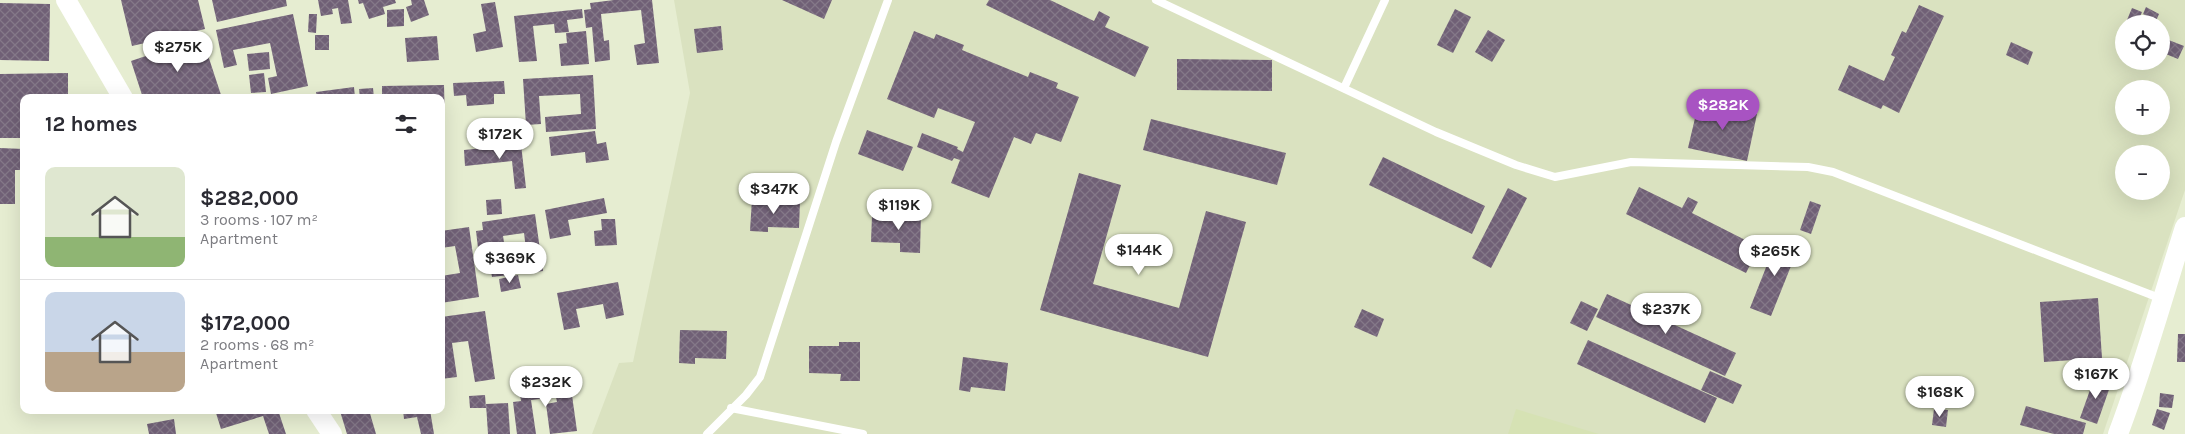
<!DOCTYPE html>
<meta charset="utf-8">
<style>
body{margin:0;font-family:Karla,sans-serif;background:#f7f7f7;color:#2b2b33;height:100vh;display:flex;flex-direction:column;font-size:19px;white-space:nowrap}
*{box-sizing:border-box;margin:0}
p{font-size:16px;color:#7c7c81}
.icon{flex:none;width:28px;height:28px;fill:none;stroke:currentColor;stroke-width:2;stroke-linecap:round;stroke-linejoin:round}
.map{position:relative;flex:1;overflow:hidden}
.drawer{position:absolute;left:20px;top:94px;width:425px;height:320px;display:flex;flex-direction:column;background:#fff;border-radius:10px;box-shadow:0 5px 20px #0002}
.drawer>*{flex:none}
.tools{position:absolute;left:2115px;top:15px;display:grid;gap:10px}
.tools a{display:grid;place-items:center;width:55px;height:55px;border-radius:50%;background:#fff;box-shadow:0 5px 20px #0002;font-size:25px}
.price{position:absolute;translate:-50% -42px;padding:0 11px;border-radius:18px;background:#fff;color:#222;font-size:16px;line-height:32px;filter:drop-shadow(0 1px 2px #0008)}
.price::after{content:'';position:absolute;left:50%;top:30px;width:15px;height:11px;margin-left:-8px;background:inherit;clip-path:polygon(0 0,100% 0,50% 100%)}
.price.current{background:#a853c2;color:#fff}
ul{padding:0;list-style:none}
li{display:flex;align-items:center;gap:15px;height:125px;padding:0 25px}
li+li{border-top:1px solid #e1e1e2}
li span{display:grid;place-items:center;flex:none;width:140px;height:100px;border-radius:10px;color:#555}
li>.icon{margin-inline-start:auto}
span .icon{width:60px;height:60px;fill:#fffc;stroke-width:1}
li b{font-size:21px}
h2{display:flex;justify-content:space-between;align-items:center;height:60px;padding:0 25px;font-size:21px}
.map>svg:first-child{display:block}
.built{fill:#dae2c0;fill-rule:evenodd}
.park{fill:#d6e2b4}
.building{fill:url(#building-cross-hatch)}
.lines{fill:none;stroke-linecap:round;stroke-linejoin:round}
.service{stroke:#fff;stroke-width:8}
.tertiary{stroke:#fff;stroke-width:20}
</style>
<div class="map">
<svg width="2185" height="434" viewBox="0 0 2185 434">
<defs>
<pattern id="building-cross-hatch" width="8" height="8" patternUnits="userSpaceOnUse" patternTransform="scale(1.25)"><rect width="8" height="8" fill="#706076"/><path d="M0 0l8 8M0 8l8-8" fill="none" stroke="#847888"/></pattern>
</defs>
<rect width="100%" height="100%" fill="#e6edd1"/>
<path class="built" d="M 674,0 L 2185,0 L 2185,190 L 2103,434 L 592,434 L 619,363 L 633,362 L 690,93 ZM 2124,24 L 2161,24 L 2161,61 L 2124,61 ZM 2124,89 L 2161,89 L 2161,126 L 2124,126 ZM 2124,154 L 2161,154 L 2161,191 L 2124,191 Z"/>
<path class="park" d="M 1516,409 L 1599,434 L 1508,434 Z"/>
<g class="building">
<path d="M 121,0 L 198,0 L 205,29 L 132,46 Z"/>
<path d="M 212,0 L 286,0 L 287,6 L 217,22 Z"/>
<path d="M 318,0 L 348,0 L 352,23 L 341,24 L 338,8 L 332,9 L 333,14 L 321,16 Z"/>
<path d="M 358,0 L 395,0 L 396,3 L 383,7 L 385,14 L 369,19 L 363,3 L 359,4 Z"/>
<path d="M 411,0 L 424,0 L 429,15 L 411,22 L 406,7 L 412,5 Z"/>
<path d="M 614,0 L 652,0 L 659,63 L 637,65 L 634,45 L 645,43 L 641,10 L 601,14 L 604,41 L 609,40 L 610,60 L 595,62 L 592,27 L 586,28 L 584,10 L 591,9 L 590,3 Z"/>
<path d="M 782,0 L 832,0 L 824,19 Z"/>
<path d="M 989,0 L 1050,0 L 1094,21 L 1099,11 L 1110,17 L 1105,27 L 1149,47 L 1135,77 L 986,5 Z"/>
<path d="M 495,2 L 503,47 L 476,52 L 473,34 L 486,31 L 481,4 Z"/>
<path d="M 0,3 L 50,4 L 49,61 L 0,60 Z"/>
<path d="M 1919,5 L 1944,16 L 1899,113 L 1883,105 L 1881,109 L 1838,90 L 1849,65 L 1884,81 L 1895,57 L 1891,55 L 1902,31 L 1906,33 Z"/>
<path d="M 2146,7 L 2159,14 L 2156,21 L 2143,14 Z"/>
<path d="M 2132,8 L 2142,12 L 2137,24 L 2127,20 Z"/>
<path d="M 404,9 L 404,26 L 387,27 L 387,10 Z"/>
<path d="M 582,9 L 583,18 L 567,20 L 569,32 L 555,33 L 554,24 L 533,26 L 537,61 L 519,62 L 514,16 Z"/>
<path d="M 1455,9 L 1471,17 L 1453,53 L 1437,45 Z"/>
<path d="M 293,14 L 308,86 L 271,94 L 268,78 L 277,76 L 270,43 L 233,50 L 237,65 L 224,68 L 216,30 Z"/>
<path d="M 309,14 L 317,14 L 316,33 L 308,32 Z"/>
<path d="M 721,26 L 723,50 L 697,53 L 694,29 Z"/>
<path d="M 1488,30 L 1505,40 L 1492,62 L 1475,52 Z"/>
<path d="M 586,31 L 589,64 L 561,66 L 559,44 L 567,43 L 566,33 Z"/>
<path d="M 914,31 L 934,39 L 936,34 L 964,45 L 962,50 L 1028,77 L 1030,72 L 1058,83 L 1056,88 L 1079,97 L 1061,142 L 1036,133 L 1031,144 L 1014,137 L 989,198 L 951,183 L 960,160 L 954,158 L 952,161 L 917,147 L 922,133 L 958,147 L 957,149 L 963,152 L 975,122 L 938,108 L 934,118 L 887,99 Z"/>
<rect x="315" y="35" width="14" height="15"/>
<path d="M 437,36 L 439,60 L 407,62 L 405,38 Z"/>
<path d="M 202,37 L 222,98 L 143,98 L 131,61 Z"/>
<path d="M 2161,37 L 2184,46 L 2178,59 L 2161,52 Z"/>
<path d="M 2011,42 L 2033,52 L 2028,65 L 2006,55 Z"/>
<path d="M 269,52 L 270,69 L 249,71 L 247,54 Z"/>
<path d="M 1177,59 L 1272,60 L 1272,91 L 1177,90 Z"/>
<path d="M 68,73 L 68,98 L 24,98 L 24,138 L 0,138 L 0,74 Z"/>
<path d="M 264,73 L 266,92 L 251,93 L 249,75 Z"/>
<path d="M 593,75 L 596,129 L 546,132 L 545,117 L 581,114 L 580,94 L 539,96 L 541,124 L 526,125 L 523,79 Z"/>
<path d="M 504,81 L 505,94 L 494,94 L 494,104 L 467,106 L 466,95 L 454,96 L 453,83 Z"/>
<path d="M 444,85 L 445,124 L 441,124 L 441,98 L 382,98 L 382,86 Z"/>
<path d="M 354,87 L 355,98 L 317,98 L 316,92 Z"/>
<path d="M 373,88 L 374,98 L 360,98 L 359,89 Z"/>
<path d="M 1699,101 L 1757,114 L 1747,161 L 1688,148 Z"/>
<path d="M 1151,119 L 1286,153 L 1277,185 L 1143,150 Z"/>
<path d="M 867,130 L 913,147 L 903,171 L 858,154 Z"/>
<path d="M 595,131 L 597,144 L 606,142 L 609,160 L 586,163 L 585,152 L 551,156 L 549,137 Z"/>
<path d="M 521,144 L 526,188 L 515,189 L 512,161 L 465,166 L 464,150 Z"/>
<path d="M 0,148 L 24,149 L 24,170 L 15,170 L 15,204 L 0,204 Z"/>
<path d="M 1383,157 L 1485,206 L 1472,234 L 1369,185 Z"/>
<path d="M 1079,173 L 1121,185 L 1093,284 L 1179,308 L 1206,211 L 1246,222 L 1208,357 L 1040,310 Z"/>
<path d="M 1639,187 L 1682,208 L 1688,197 L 1698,202 L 1692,213 L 1759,247 L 1746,273 L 1626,214 Z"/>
<path d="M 1508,188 L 1527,198 L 1491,268 L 1472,258 Z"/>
<path d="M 604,198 L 607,213 L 568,220 L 571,235 L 550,239 L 545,210 Z"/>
<path d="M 501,199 L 502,214 L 487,215 L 486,200 Z"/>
<path d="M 752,199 L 800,201 L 799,228 L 768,227 L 768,232 L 750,231 Z"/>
<path d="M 1810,201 L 1821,205 L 1811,234 L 1800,230 Z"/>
<path d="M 900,212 L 921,212 L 920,253 L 900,252 L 900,243 L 871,242 L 872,216 L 900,217 Z"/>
<path d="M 535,214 L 543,271 L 529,273 L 524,233 L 503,236 L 509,275 L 492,277 L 487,246 L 478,248 L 476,231 L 483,230 L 482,222 Z"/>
<path d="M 601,219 L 615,219 L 617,245 L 595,246 L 594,231 L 602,230 Z"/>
<path d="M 469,227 L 479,297 L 441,303 L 441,276 L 460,273 L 455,246 L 441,248 L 441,231 Z"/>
<path d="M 1778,237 L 1799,246 L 1771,316 L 1750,308 Z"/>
<path d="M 518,275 L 521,288 L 501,292 L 499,279 Z"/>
<path d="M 618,282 L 624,315 L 606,319 L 603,304 L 576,309 L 580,327 L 564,330 L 557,293 Z"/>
<path d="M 1607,294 L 1736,353 L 1725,376 L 1596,317 Z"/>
<path d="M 2098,298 L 2102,358 L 2044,362 L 2040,302 Z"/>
<path d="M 1581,301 L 1598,309 L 1587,331 L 1570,323 Z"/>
<path d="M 1362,309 L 1384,319 L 1377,337 L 1354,327 Z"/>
<path d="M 485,311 L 495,379 L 475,382 L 468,341 L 452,343 L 457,377 L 441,379 L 441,317 Z"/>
<path d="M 680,330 L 727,331 L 726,359 L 695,358 L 695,364 L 679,363 Z"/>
<path d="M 2178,334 L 2185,334 L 2185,362 L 2177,362 Z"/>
<path d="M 1588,340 L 1717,398 L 1705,423 L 1577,364 Z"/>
<path d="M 839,342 L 860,342 L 860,381 L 840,381 L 841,374 L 809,373 L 809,346 L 839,346 Z"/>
<path d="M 963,357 L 1008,363 L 1005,391 L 971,387 L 970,392 L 959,390 Z"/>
<path d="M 1710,371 L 1742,385 L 1733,404 L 1701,390 Z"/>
<path d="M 2095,376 L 2112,381 L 2097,424 L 2080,418 Z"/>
<path d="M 570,381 L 577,431 L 550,434 L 546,404 L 557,402 L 556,397 L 531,400 L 536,434 L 517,434 L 513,402 L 521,401 L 519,387 Z"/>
<path d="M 2160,393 L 2174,395 L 2172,408 L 2159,407 Z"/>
<path d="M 485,395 L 486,408 L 470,408 L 469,396 Z"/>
<path d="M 508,403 L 510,434 L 488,434 L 486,404 Z"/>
<path d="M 2026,406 L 2086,423 L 2083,434 L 2054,434 L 2020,425 Z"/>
<path d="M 1934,409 L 1948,410 L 1946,427 L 1932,425 Z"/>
<path d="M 2157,409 L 2170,413 L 2164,430 L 2152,425 Z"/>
<path d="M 215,410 L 278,410 L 286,434 L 269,434 L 263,416 L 221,429 Z"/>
<path d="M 341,410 L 369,410 L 376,434 L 347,434 L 340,411 Z"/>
<path d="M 403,410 L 430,410 L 434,434 L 421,434 L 417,417 L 404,419 Z"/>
<path d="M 174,419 L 176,434 L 149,434 L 147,424 Z"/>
</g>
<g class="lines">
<g class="service">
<path d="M 1156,0 L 1436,132 L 1516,165 L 1555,177 L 1631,162 L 1808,167 L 1833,172 L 2162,299"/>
<path d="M 1344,88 L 1385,0"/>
<path d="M 731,408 L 863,434"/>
<path d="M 707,434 L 746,395 L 760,377 L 836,142 L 888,0"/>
</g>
<g class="tertiary">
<path d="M 66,0 L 123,98"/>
<path d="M 316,410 L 332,434"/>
<path d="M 2118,434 C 2144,366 2163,296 2185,227"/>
</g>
</g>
</svg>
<div class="tools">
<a><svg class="icon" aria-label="locate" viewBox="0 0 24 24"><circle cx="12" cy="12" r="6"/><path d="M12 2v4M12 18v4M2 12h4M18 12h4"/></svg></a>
<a>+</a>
<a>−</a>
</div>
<b class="price" style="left:178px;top:73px">$275K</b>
<b class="price current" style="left:1723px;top:131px">$282K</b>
<b class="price" style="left:500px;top:160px">$172K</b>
<b class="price" style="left:774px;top:215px">$347K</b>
<b class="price" style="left:899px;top:231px">$119K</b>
<b class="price" style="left:1139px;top:276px">$144K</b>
<b class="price" style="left:1775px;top:277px">$265K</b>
<b class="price" style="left:510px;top:284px">$369K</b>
<b class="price" style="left:1666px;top:335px">$237K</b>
<b class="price" style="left:2096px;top:400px">$167K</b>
<b class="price" style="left:546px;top:408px">$232K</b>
<b class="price" style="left:1940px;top:418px">$168K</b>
<section class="drawer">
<h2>12 homes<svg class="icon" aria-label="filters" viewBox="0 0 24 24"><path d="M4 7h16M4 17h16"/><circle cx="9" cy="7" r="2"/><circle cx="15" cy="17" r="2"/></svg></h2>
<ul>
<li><span style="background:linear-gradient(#dfe7d0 70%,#8fb573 0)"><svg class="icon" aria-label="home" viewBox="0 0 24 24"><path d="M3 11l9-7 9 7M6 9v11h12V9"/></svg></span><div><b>$282,000</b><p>3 rooms · 107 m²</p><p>Apartment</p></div></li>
<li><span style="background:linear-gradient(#c9d6e8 60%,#b9a48a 0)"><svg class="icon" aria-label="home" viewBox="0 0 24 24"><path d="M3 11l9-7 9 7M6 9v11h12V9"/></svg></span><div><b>$172,000</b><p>2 rooms · 68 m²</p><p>Apartment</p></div></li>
</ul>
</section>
</div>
